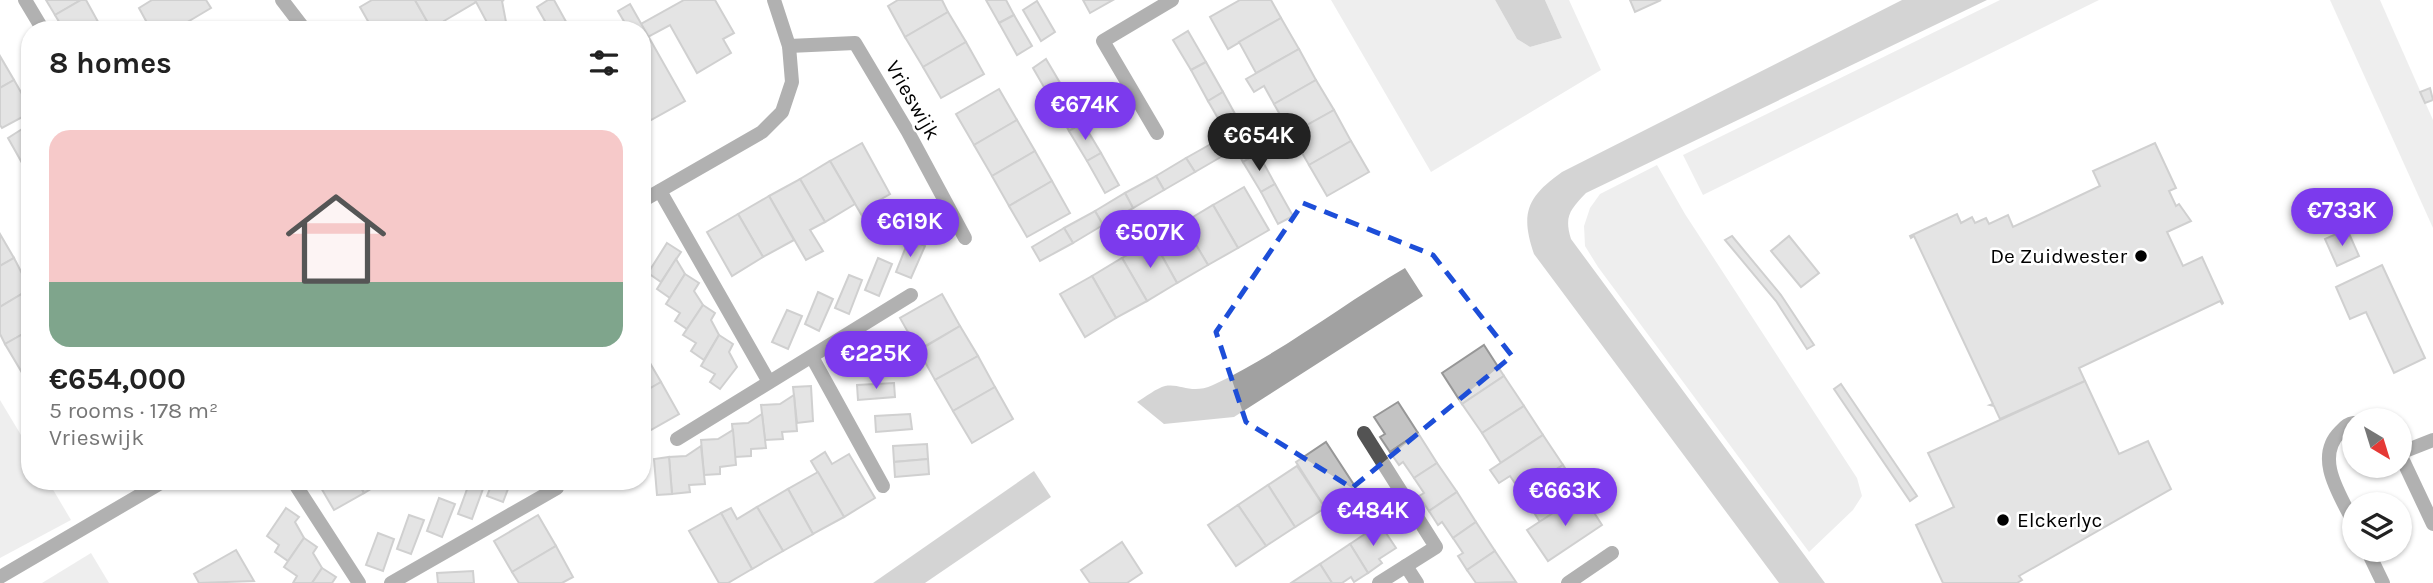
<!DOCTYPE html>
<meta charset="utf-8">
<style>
body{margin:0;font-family:Karla,sans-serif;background:#f2f2f2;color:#222;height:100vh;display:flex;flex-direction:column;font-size:26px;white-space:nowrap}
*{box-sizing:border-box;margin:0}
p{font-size:23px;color:#767676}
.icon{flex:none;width:38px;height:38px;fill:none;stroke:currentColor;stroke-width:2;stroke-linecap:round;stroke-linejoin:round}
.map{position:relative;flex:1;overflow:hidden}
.drawer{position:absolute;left:21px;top:21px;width:630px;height:469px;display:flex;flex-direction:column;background:#fff;border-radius:28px;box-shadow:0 2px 5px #0004}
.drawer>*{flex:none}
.needle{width:46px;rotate:142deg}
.controls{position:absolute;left:2342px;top:408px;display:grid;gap:14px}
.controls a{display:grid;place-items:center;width:70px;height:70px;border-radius:50%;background:#fff;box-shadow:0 2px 5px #0004;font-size:35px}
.price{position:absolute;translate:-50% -60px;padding:0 16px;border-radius:24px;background:#7c3aed;color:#fff;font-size:23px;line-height:46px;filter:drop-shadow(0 2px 4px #0008)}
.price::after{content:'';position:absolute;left:50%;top:42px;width:21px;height:16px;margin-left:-10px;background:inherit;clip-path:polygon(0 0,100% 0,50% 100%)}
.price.active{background:#222;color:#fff}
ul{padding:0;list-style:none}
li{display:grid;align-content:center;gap:14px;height:371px;padding:0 28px}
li+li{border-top:2px solid #e0e0e0}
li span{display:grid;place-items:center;height:217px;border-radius:21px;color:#555}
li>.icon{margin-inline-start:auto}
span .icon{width:126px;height:126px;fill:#fffc;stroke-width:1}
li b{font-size:30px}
h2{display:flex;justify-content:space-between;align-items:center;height:84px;padding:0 28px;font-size:30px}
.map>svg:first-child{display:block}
.green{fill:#dadada}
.water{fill:#a1a1a1}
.building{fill:#c3c3c3;stroke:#979797;stroke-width:2}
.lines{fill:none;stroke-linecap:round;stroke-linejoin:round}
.minor{stroke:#535353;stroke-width:14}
.marked{fill:none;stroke:#1d4ed8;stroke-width:5;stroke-dasharray:14 9;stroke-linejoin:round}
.poi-dot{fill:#000;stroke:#fff;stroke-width:2.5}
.labels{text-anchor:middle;stroke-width:5;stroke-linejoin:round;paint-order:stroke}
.street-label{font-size:21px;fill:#000;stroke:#fff}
.poi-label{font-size:21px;fill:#000;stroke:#fff;text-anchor:end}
</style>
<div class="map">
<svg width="2433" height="583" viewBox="0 0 2433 583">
<rect width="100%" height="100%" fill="#fff"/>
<g class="green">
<path d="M 1331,0 L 1495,0 L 1517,39 L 1530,47 L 1562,38 L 1545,0 L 1569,0 L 1601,70 L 1431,172 Z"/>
<path d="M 2000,0 L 2099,0 L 1703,195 L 1683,155 Z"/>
<path d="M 2330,0 L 2380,0 L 2433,120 L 2433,228 Z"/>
<path d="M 1657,165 L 1685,214 L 1857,478 L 1862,496 L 1853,510 L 1809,552 L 1598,267 L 1585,246 L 1584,226 L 1590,208 L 1600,194 Z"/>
<path d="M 0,400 L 30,450 L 30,481 L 48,481 L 71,520 L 0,558 Z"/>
<path d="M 91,553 L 109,583 L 42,583 Z"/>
</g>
<g class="water">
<path d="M 1495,0 L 1545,0 L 1562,38 L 1530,47 L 1517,39 Z"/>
<path d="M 1902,0 L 1987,0 L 1586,193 C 1570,210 1564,216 1571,239 L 1825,583 L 1779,583 L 1534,254 C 1520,213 1527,197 1562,172 Z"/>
<path d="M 1405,268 L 1423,296 L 1234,417 L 1164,424 L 1137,402 C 1145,397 1157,388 1165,386 C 1181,383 1191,395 1213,385 C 1281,353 1340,306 1405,268 Z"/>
<path d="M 1034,471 L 1051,497 L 925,583 L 873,583 Z"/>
</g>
<g class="building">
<path d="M 46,0 L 81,0 L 55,15 Z"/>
<path d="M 81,0 L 86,0 L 102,29 L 64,30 L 55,15 Z"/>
<path d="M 152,0 L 206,0 L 211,8 L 174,30 L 151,30 L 139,8 Z"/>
<path d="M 372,0 L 415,0 L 431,28 L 428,30 L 373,30 L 360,7 Z"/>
<path d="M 415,0 L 475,0 L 476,2 L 444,21 L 449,30 L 432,30 Z"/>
<path d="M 475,0 L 504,0 L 502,1 L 506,22 L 491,30 Z"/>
<path d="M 548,0 L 554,0 L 569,27 L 563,30 L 550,30 L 537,7 Z"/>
<path d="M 684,0 L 715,0 L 734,33 L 723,39 L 731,53 L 697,73 L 670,25 L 648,37 L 641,24 Z"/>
<path d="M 898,0 L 942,0 L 948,12 L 905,37 L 888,6 Z"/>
<path d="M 986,0 L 1006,0 L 1014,15 L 999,23 Z"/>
<path d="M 1083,0 L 1113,0 L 1090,13 Z"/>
<path d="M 1240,0 L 1271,0 L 1281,18 L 1228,49 L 1210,17 Z"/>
<path d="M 1630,0 L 1661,0 L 1635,12 Z"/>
<path d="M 1037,1 L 1055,32 L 1041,41 L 1023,10 Z"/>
<path d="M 630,4 L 685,101 L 642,125 L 642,30 L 629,30 L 618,11 Z"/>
<path d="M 948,12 L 966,42 L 923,67 L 905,37 Z"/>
<path d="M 1014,15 L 1032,46 L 1017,55 L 999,23 Z"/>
<path d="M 1281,18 L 1299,49 L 1256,73 L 1239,42 Z"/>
<path d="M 1188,31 L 1206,62 L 1191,70 L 1173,40 Z"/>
<path d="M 966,42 L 984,74 L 941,98 L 923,67 Z"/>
<path d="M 1299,49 L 1316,80 L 1274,104 L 1264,86 L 1254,92 L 1246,79 Z"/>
<path d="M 0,56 L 14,80 L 0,88 Z"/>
<path d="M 1046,59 L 1066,93 L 1052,101 L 1033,68 Z"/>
<path d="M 1206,62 L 1223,92 L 1208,101 L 1191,70 Z"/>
<path d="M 14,80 L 30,108 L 30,113 L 2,128 L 0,125 L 0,88 Z"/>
<path d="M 1316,80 L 1334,110 L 1291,134 L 1274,104 Z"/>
<path d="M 2430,88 L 2433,100 L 2425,103 L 2420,92 Z"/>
<path d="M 999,89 L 1017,120 L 974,145 L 956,114 Z"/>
<path d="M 1223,92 L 1240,123 L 1226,132 L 1208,101 Z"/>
<path d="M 1066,93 L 1083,123 L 1069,131 L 1052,101 Z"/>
<path d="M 1334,110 L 1351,141 L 1309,165 L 1291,134 Z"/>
<path d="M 1017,120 L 1035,151 L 992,176 L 974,145 Z"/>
<path d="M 1083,123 L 1101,153 L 1087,161 L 1069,131 Z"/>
<path d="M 1240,123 L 1258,153 L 1243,162 L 1226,132 Z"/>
<path d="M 30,124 L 30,167 L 26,170 L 8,138 Z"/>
<path d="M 1218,140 L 1226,154 L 1195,172 L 1186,158 Z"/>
<path d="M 1351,141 L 1369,172 L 1327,196 L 1309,165 Z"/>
<path d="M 862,143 L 890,194 L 876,202 L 884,216 L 868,226 L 830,161 Z"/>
<path d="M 2155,143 L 2176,188 L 2169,191 L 2176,206 L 2179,204 L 2191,221 L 2167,232 L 2183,266 L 2202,257 L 2223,303 L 2222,304 L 2220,301 L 2079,368 L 2085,381 L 2000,419 L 1994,406 L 1990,405 L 1993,404 L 1914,236 L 1911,238 L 1910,236 L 1957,214 L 1961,223 L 1972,217 L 1975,223 L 1986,218 L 1989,224 L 2008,215 L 2013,227 L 2100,186 L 2093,171 Z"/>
<path d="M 1035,151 L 1052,181 L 1009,206 L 992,176 Z"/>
<path d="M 1101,153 L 1119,185 L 1105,193 L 1087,161 Z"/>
<path d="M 1258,153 L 1275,184 L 1261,192 L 1243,162 Z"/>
<path d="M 1186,158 L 1195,172 L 1164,190 L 1156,176 Z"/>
<path d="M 830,161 L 855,204 L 825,222 L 800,179 Z"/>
<path d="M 1156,176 L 1164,190 L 1133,208 L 1125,193 Z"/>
<path d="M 800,179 L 825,222 L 810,230 L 823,251 L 806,260 L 769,196 Z"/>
<path d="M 1052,181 L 1070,213 L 1027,237 L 1009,206 Z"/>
<path d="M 1275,184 L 1293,216 L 1278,224 L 1261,192 Z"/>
<path d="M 1244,187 L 1269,230 L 1238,248 L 1213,205 Z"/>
<path d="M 1125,193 L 1133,208 L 1103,225 L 1095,211 Z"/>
<path d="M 769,196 L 794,240 L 763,257 L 738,214 Z"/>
<path d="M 1213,205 L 1238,248 L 1208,265 L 1183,223 Z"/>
<path d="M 1095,211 L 1103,225 L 1073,243 L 1064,228 Z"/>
<path d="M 738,214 L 763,257 L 732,276 L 707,232 Z"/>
<path d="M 1183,223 L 1208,265 L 1177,283 L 1153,240 Z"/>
<path d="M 1064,228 L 1073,243 L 1040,261 L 1032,247 Z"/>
<path d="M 2347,229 L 2359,256 L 2337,266 L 2325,239 Z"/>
<path d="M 0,234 L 14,258 L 0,266 Z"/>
<path d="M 1732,236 L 1781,295 L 1814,345 L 1807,349 L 1776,301 L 1725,240 Z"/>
<path d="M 1789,236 L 1819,273 L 1801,287 L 1771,251 Z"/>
<path d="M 909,239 L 925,246 L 911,278 L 896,272 Z"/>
<path d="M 1153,240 L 1177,283 L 1147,301 L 1122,258 Z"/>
<path d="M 667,243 L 681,252 L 661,282 L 648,273 Z"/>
<path d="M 14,258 L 30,289 L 0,307 L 0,266 Z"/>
<path d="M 878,258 L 892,264 L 879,296 L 865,290 Z"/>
<path d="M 1122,258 L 1147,301 L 1116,318 L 1092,276 Z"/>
<path d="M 676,259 L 685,274 L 670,298 L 657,289 Z"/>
<path d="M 2382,265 L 2425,358 L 2394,373 L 2366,312 L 2350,319 L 2336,287 Z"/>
<path d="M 685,274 L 699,283 L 694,291 L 703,305 L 687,329 L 675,321 L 680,313 L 666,304 Z"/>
<path d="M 849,275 L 862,280 L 849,314 L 835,308 Z"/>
<path d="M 1092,276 L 1116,318 L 1085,337 L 1060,294 Z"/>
<path d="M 30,289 L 30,330 L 5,344 L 0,334 L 0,307 Z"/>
<path d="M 818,292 L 833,299 L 819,331 L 805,324 Z"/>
<path d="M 942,294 L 960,326 L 918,350 L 900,318 Z"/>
<path d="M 703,305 L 715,313 L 711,320 L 719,335 L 704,360 L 691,351 L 696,343 L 683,335 Z"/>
<path d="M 787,310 L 802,316 L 788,349 L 772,342 Z"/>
<path d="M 960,326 L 978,356 L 935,380 L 925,362 L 914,369 L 909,367 L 903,360 Z"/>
<path d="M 30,330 L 30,372 L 24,376 L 5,344 Z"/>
<path d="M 719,335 L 733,344 L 729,352 L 737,367 L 720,389 L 710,382 L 715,374 L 701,366 Z"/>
<path d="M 1484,345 L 1504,376 L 1462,404 L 1442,373 Z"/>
<path d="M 643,351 L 661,382 L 642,393 L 642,352 Z"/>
<path d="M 875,351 L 876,367 L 841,369 L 839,353 Z"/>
<path d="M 978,356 L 995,387 L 953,411 L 935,380 Z"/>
<path d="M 1504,376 L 1524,406 L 1482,433 L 1462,404 Z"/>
<path d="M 2085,381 L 2119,454 L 2148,441 L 2171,489 L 2019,576 L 2022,580 L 2017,583 L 1943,583 L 1916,525 L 1954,507 L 1928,453 Z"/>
<path d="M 661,382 L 679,414 L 642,435 L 642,393 Z"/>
<path d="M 894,383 L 895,397 L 858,400 L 857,385 Z"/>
<path d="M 1841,384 L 1917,496 L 1910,501 L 1834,389 Z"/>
<path d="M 811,386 L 813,421 L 797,423 L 793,387 Z"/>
<path d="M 995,387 L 1013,419 L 972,443 L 953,411 Z"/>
<path d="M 794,395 L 797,431 L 782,432 L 783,439 L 765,440 L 761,405 L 780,404 Z"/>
<path d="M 1398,402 L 1418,433 L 1390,452 L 1380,437 L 1385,434 L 1374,417 Z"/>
<path d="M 1524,406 L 1543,435 L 1501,463 L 1482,433 Z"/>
<path d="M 762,414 L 766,448 L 751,449 L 751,456 L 735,457 L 732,424 L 748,423 Z"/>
<path d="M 910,414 L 912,429 L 876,432 L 875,416 Z"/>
<path d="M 733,430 L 736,465 L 720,467 L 720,474 L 704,475 L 701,440 L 718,439 Z"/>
<path d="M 1418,433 L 1437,463 L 1414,478 L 1403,462 L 1399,465 L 1390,452 Z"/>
<path d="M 1543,435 L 1563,465 L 1521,492 L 1510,476 L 1499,483 L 1490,470 Z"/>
<path d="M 1326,442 L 1360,494 L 1329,514 L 1296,462 Z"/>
<path d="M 927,444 L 928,459 L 894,462 L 893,446 Z"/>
<path d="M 701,446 L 705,484 L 689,485 L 690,492 L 672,494 L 669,457 L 686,456 Z"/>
<path d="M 825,452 L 832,464 L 849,454 L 875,498 L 844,517 L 811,461 Z"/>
<path d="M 669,457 L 672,494 L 657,495 L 654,459 Z"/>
<path d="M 928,459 L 929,474 L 895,477 L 894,462 Z"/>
<path d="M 1437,463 L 1457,492 L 1429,511 L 1419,496 L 1424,493 L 1414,478 Z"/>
<path d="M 1563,465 L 1582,494 L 1540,522 L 1521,492 Z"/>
<path d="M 1297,466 L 1325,508 L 1295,527 L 1268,485 Z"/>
<path d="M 818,472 L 844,517 L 813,534 L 788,489 Z"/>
<path d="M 317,481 L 358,481 L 364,493 L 334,510 Z"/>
<path d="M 358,481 L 384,481 L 364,493 Z"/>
<path d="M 470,481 L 484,486 L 472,519 L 458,514 Z"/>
<path d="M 493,481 L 511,481 L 503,502 L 487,496 Z"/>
<path d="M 1268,485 L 1295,527 L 1266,546 L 1238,505 Z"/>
<path d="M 788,489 L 813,534 L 783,551 L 757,507 Z"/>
<path d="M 1457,492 L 1476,522 L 1453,538 L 1442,522 L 1438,525 L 1429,511 Z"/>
<path d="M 1582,494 L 1602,525 L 1548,561 L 1527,530 Z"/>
<path d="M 439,498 L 455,504 L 442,537 L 427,531 Z"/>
<path d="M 1238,505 L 1266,546 L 1236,566 L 1208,525 Z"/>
<path d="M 757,507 L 783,551 L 752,569 L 721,513 L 731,508 L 737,519 Z"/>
<path d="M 286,508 L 299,517 L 295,522 L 304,538 L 288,561 L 275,552 L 279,545 L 267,536 Z"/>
<path d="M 721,513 L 752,569 L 728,583 L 719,583 L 689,531 Z"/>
<path d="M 409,515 L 424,520 L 411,554 L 397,549 Z"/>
<path d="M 538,515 L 556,546 L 512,572 L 494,541 Z"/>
<path d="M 1476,522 L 1495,551 L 1467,570 L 1458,556 L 1463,553 L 1453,538 Z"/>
<path d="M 1380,524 L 1396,548 L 1379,559 L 1382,563 L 1368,573 L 1350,544 Z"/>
<path d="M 378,533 L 394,539 L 383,571 L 366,565 Z"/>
<path d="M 304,538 L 317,547 L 313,553 L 322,568 L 312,583 L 293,583 L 297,576 L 284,567 Z"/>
<path d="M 1122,542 L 1142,573 L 1127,583 L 1090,583 L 1081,570 Z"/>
<path d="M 1350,544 L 1368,573 L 1354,582 L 1351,577 L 1342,583 L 1332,583 L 1320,564 Z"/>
<path d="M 556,546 L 573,577 L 562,583 L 519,583 L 512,572 Z"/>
<path d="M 236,550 L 254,581 L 199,583 L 194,574 Z"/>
<path d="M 1495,551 L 1516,582 L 1476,583 L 1467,570 Z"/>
<path d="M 1320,564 L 1332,583 L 1291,583 Z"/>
<path d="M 322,568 L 336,577 L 332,583 L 312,583 Z"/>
<path d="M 473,571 L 474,583 L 438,583 L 437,573 Z"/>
</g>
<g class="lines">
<g class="minor">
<path d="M 25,0 L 43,30"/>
<path d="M 282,0 L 305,30"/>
<path d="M 789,46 L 855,43 L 908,132 L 965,238"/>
<path d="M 1157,133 L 1103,41 L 1172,0"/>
<path d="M 660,191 L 769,382"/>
<path d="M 642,201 L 762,132 L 782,112 L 792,82 L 789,46 L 774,0"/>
<path d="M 812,357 L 883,486"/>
<path d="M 2354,423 C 2347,424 2345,427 2340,432 C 2314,458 2340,495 2354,523"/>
<path d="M 1364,433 L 1436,547 L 1379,583"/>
<path d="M 677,439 L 911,295"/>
<path d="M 2399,452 L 2433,524"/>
<path d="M 2400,453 L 2433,440"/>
<path d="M 293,481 L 359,583"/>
<path d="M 2367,550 L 2383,583"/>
<path d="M 1406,566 L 1417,583"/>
<path d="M 0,577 L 164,481"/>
<path d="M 391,583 L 557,488"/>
<path d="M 1568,583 L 1612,553"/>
</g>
</g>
<path d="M0 0H2433V583H0ZM 1303,203 L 1433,255 L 1512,356 L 1352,488 L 1246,422 L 1216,332 Z" fill="#fff" fill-opacity=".55" fill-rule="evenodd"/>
<path class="marked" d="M 1303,203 L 1433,255 L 1512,356 L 1352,488 L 1246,422 L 1216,332 Z"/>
<g class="poi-dot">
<circle cx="2141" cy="256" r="7"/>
<circle cx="2003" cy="520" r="7"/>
</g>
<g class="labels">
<g class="street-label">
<text transform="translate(913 100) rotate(60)" y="7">Vrieswijk</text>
</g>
<g class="poi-label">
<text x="2127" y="263">De Zuidwester</text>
<text x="2017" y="527" text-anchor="start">Elckerlyc</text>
</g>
</g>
</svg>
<div class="controls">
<a><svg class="needle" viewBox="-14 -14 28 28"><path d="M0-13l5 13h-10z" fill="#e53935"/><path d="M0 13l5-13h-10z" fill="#767676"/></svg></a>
<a><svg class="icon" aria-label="layers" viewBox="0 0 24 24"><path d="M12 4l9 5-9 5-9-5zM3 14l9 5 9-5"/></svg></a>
</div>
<b class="price" style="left:1085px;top:142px">€674K</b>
<b class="price active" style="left:1259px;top:173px">€654K</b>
<b class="price" style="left:2342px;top:248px">€733K</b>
<b class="price" style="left:910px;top:259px">€619K</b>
<b class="price" style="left:1150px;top:270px">€507K</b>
<b class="price" style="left:876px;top:391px">€225K</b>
<b class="price" style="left:1565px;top:528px">€663K</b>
<b class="price" style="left:1373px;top:548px">€484K</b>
<section class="drawer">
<h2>8 homes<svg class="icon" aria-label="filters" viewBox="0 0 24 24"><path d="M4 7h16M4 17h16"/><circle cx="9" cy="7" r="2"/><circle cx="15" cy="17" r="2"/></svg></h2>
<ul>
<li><span style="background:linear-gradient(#f6c9c9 70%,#7fa58c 0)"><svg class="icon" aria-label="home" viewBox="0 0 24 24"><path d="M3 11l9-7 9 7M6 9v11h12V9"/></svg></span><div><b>€654,000</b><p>5 rooms · 178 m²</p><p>Vrieswijk</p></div></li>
</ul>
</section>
</div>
